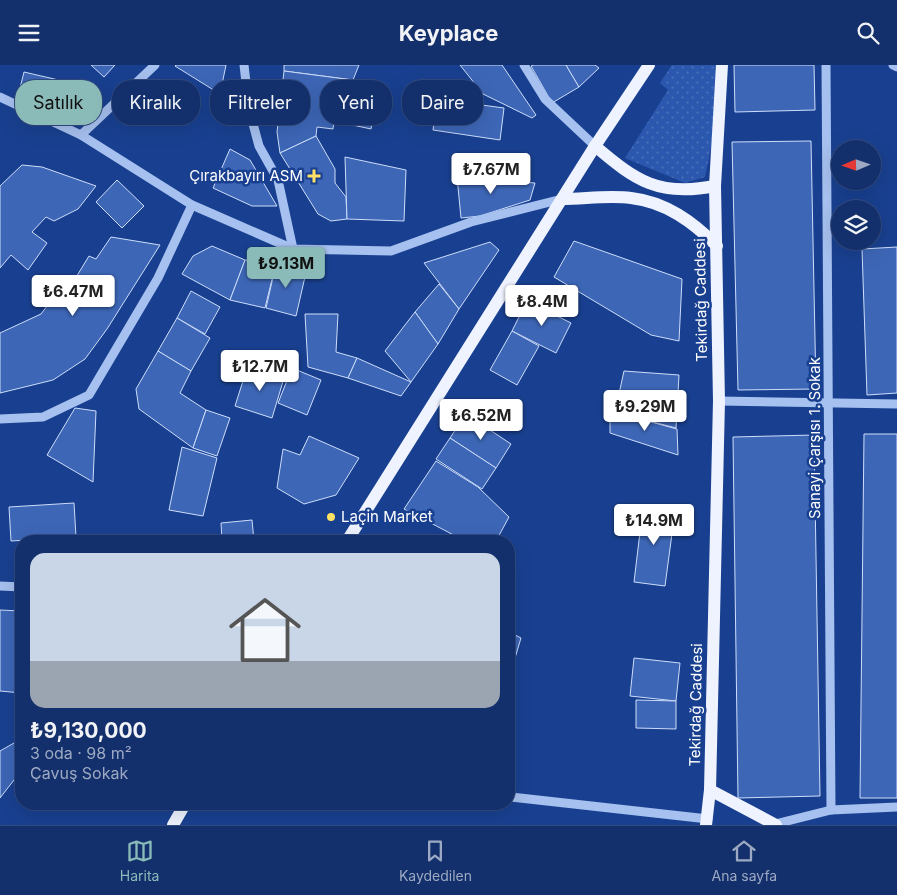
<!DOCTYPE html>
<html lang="tr">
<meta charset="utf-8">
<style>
body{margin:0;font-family:Inter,sans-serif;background:#203c74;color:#f1f3f6;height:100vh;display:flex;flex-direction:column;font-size:19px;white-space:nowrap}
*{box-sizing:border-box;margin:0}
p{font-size:16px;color:#9da9c2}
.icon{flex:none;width:28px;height:28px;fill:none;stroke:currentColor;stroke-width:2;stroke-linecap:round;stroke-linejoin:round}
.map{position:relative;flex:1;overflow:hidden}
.side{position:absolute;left:15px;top:470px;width:500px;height:275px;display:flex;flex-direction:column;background:#13306c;border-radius:20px;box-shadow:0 5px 20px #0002,0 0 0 1px #324b7f}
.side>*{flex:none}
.hud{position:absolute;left:15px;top:15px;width:500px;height:45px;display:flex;gap:10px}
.needle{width:32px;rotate:268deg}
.fabs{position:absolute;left:831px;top:75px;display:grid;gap:10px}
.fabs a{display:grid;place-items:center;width:50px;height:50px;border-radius:50%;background:#13306c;box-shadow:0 5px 20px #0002,0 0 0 1px #324b7f;font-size:25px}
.price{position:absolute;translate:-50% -42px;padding:0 11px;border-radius:5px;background:#fff;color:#222;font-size:16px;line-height:32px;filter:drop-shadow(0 1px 2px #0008)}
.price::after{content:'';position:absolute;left:50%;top:30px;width:15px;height:11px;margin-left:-8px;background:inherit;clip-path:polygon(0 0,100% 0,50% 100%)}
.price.selected{background:#8bbbb9;color:#111}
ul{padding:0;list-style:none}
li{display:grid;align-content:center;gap:10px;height:265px;padding:0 15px}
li+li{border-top:1px solid #324b7f}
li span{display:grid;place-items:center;height:155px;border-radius:15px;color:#555}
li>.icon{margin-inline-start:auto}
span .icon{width:90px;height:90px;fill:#fffc;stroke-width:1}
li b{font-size:21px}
.pill{padding:0 18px;border-radius:20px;background:#13306c;box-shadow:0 5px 20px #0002,0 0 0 1px #324b7f;font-size:18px;line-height:45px}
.pill.selected{background:#8bbbb9;color:#111}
header{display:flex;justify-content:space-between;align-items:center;height:65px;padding:0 15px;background:#13306c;font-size:22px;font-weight:700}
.tabs{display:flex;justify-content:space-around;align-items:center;height:70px;border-top:1px solid #324b7f;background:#13306c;font-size:14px;color:#9da9c2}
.tabs a{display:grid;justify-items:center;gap:2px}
.tabs .selected{color:#8bbbb9}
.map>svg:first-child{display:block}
.grass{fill:url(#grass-dots)}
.building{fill:#3d66b6;stroke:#cdddfb}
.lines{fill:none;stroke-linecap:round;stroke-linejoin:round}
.minor{stroke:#a6c0ef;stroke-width:9}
.major{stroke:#eef3ff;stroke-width:12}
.poi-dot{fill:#ffe264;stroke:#194090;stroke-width:2}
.labels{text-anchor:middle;stroke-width:5;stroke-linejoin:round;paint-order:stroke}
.poi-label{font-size:15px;fill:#fff;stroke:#194090;text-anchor:end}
.street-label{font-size:15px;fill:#fff;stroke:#194090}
</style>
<header><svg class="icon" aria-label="menu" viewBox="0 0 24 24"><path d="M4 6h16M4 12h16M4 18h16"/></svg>Keyplace<svg class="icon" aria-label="search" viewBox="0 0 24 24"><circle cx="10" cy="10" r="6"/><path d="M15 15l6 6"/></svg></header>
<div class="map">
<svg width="897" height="760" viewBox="0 0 897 760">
<defs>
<pattern id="grass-dots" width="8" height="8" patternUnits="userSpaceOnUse" patternTransform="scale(1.25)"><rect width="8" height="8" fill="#2b58ae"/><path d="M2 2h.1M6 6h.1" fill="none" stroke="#4b71ba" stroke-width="1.8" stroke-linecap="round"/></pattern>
</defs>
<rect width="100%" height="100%" fill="#194090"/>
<path class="grass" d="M 672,0 L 719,0 L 714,69 L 705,112 L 685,118 L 625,93 L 668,25 L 660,18 Z"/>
<g class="building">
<path d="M 91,0 L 115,0 L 104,12 Z"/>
<path d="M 176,0 L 226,0 L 220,29 L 175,1 Z"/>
<path d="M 284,0 L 359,0 L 353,15 L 284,6 Z"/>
<path d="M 460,0 L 502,0 L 536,50 L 532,53 L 483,29 Z"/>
<path d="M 534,0 L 566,0 L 579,22 L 552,38 L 531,1 Z"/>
<path d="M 566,0 L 595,0 L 599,3 L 579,22 Z"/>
<path d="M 734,0 L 814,0 L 815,45 L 735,47 Z"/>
<path d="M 284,6 L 353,15 L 379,26 L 371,64 L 334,56 L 333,64 L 317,62 L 316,71 L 280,88 L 277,67 Z"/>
<path d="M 24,7 L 63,16 L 58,37 L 19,27 Z"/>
<path d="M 437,34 L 504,43 L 500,75 L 433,65 Z"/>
<path d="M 316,71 L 335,104 L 335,118 L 346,132 L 347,154 L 331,156 L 318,149 L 280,88 Z"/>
<path d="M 811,76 L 816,324 L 738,325 L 732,77 Z"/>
<path d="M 230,84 L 250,95 L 277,141 L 252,141 L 213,123 Z"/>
<path d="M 345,92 L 406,105 L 404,156 L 347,154 Z"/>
<path d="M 22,100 L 42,102 L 96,121 L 78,144 L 54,156 L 46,152 L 32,167 L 47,178 L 28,205 L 11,190 L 0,203 L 0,121 Z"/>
<path d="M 457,112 L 535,118 L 530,135 L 480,151 L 461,153 Z"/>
<path d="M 117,115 L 144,141 L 122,163 L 96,137 Z"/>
<path d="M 111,172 L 160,180 L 107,264 L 85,294 L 53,315 L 0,328 L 0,268 L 41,249 L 57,228 L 64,232 L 89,191 L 96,194 Z"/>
<path d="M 574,176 L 682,214 L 679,276 L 651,270 L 554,212 Z"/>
<path d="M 490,177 L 499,185 L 459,244 L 424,198 Z"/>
<path d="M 212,181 L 245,195 L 230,235 L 182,209 L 193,191 Z"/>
<path d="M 897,182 L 897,328 L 867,330 L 862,184 Z"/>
<path d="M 245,195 L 276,198 L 265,243 L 230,235 Z"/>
<path d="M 276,199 L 307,203 L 296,251 L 266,243 Z"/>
<path d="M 439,219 L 459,244 L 438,279 L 415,247 Z"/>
<path d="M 191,226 L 220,242 L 205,269 L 177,253 Z"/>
<path d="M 527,236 L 571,258 L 556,288 L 512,266 Z"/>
<path d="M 415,247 L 438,279 L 411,317 L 385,286 Z"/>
<path d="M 305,249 L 338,249 L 336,287 L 357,293 L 348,313 L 308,302 Z"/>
<path d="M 177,253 L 210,273 L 191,306 L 158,286 Z"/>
<path d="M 512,266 L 539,281 L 517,320 L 490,305 Z"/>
<path d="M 158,286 L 191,306 L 180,328 L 206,345 L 193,383 L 139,344 L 136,324 Z"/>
<path d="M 357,293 L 411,317 L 401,331 L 348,313 Z"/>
<path d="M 248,300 L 284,313 L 272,353 L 235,341 Z"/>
<path d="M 292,303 L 321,315 L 307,350 L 278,338 Z"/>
<path d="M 624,306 L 679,310 L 676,363 L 615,347 Z"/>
<path d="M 75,343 L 96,346 L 93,417 L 47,390 Z"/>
<path d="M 206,345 L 230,353 L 217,391 L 193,383 Z"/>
<path d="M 610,346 L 677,364 L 678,390 L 610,368 Z"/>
<path d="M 466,349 L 511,379 L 496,403 L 450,373 Z"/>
<path d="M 864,369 L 897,369 L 897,733 L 860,733 Z"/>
<path d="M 814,370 L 820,731 L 738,733 L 733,372 Z"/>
<path d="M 309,371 L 359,393 L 336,430 L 304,439 L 277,423 L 283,384 L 300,390 Z"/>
<path d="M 450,373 L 496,403 L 482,424 L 436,394 Z"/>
<path d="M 182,382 L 217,393 L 203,451 L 169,445 Z"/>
<path d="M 436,396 L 478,422 L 509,452 L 496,476 L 465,476 L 404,444 Z"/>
<path d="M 74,438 L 76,472 L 11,476 L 9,442 Z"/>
<path d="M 643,442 L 675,446 L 665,521 L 634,517 Z"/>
<path d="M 252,455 L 254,476 L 222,476 L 221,458 Z"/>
<path d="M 19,484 L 21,484 L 21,515 L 20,515 Z"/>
<path d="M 0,545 L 21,546 L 21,628 L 0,626 Z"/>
<path d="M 509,567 L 521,573 L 509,613 Z"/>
<path d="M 634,593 L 680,598 L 676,636 L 630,631 Z"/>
<path d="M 509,615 L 512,615 L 509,629 Z"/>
<path d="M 636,635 L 676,636 L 676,664 L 636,663 Z"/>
<path d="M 21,674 L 21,706 L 0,733 L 0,686 Z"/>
</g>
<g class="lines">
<g class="minor">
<path d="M 244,0 L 249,44 L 259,81 L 278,115 L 293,184"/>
<path d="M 524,0 L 545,34 L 595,81"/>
<path d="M 826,0 L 831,745"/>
<path d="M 893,0 L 897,2"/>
<path d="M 0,32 L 81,70 L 192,140 L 293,184 L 391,186 L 471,157 L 562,134"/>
<path d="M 81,70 L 155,0"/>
<path d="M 719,336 L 897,339"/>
<path d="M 0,354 L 43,352 L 89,330 L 158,213 L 192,140"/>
<path d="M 0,521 L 21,522"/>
<path d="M 511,732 L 708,754"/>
<path d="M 775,759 L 831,745 L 897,742"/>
</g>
<g class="major">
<path d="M 722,0 L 715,121 L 719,336 L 710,725 L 776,760"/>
<path d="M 595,81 C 636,116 659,132 715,121"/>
<path d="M 562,134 C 584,134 609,130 631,133 C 666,137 693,157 717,181"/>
<path d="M 347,476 L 595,81 L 649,0"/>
<path d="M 173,760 L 185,739"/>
<path d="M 706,760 L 710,725"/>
</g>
</g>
<g class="poi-dot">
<path d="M311.5 103.5h5v5h5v5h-5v5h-5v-5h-5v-5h5z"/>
<circle cx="331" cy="452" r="5"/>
</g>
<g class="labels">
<g class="poi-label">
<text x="303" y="116">Çırakbayırı ASM</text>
<text x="341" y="457" text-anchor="start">Laçin Market</text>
</g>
<g class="street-label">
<text transform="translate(701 235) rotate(-91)" y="5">Tekirdağ Caddesi</text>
<text transform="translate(815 373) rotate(-90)" y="5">Sanayi Çarşısı 1. Sokak</text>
<text transform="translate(696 640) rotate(-89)" y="5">Tekirdağ Caddesi</text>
</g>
</g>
</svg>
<div class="fabs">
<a><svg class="needle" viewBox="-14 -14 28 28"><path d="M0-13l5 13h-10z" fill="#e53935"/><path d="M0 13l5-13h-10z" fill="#9da9c2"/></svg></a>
<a><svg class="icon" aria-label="layers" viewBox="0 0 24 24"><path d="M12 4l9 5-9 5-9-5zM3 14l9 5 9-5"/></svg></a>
</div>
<b class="price" style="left:491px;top:130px">₺7.67M</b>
<b class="price selected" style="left:286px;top:224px">₺9.13M</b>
<b class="price" style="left:73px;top:252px">₺6.47M</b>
<b class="price" style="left:542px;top:262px">₺8.4M</b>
<b class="price" style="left:260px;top:327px">₺12.7M</b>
<b class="price" style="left:645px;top:367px">₺9.29M</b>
<b class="price" style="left:481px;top:376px">₺6.52M</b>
<b class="price" style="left:654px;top:481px">₺14.9M</b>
<div class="hud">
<a class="pill selected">Satılık</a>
<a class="pill">Kiralık</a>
<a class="pill">Filtreler</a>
<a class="pill">Yeni</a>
<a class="pill">Daire</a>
</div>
<section class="side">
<ul>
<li><span style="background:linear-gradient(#c9d6e8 70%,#9aa5b1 0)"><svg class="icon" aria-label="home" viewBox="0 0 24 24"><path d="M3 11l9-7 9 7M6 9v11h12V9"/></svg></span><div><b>₺9,130,000</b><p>3 oda · 98 m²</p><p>Çavuş Sokak</p></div></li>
</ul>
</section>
</div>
<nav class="tabs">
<a class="selected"><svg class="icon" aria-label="map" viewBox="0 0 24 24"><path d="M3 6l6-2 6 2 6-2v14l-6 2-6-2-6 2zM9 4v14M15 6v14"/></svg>Harita</a>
<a><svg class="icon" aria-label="saved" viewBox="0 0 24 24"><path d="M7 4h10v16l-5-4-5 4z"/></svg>Kaydedilen</a>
<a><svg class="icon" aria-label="home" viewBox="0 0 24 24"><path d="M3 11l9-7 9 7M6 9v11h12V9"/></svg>Ana sayfa</a>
</nav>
